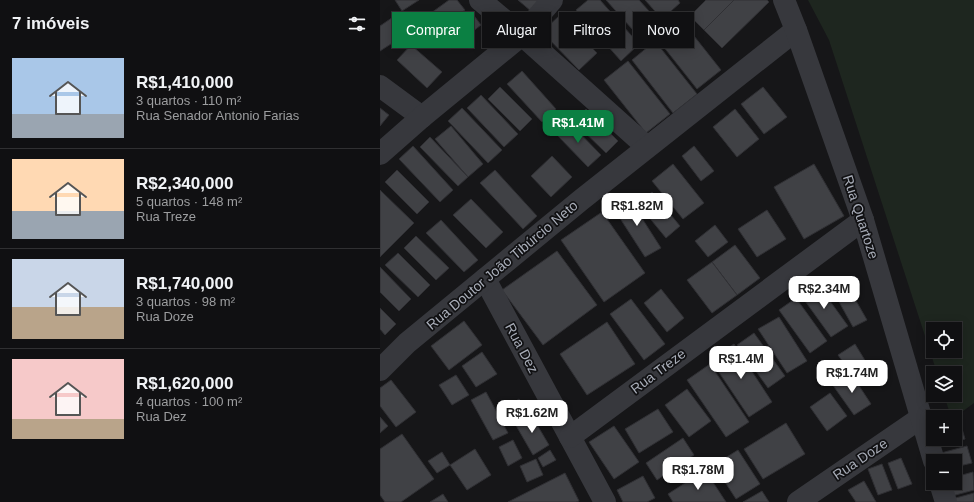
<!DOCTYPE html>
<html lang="pt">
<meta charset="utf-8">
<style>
body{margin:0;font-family:Arial,sans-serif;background:#1e1e20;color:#f1f3f6;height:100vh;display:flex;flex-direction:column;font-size:15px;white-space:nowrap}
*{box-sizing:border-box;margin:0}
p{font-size:13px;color:#9c9d9f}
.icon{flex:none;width:22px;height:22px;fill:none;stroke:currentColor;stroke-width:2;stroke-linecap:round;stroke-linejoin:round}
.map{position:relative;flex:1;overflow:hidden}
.side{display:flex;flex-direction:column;background:#101012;width:380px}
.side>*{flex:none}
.hud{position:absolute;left:12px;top:12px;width:380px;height:36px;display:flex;gap:8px}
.fabs{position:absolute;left:546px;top:322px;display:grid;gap:8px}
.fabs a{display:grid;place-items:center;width:36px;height:36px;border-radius:0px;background:#101012;box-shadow:0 2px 10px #0003,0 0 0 1px #303032;font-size:20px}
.price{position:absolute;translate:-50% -34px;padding:0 9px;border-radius:8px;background:#fff;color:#222;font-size:13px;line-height:26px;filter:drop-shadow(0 1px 2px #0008)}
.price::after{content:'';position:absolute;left:50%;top:24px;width:12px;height:9px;margin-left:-6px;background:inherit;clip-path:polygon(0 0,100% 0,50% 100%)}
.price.selected{background:#0b8043;color:#fff}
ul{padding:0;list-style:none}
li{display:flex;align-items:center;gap:12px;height:100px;padding:0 12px}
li+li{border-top:1px solid #303032}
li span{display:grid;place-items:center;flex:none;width:112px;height:80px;border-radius:0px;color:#555}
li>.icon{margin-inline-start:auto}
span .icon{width:48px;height:48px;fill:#fffc;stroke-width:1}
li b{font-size:17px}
h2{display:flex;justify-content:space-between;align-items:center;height:48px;padding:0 12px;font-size:17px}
.tag{padding:0 14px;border-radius:0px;background:#101012;box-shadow:0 2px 10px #0003,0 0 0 1px #303032;font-size:14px;line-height:36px}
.tag.selected{background:#0b8043;color:#fff}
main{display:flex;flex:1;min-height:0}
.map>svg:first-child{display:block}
.green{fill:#1e261f;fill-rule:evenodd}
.building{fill:#404145;stroke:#303034}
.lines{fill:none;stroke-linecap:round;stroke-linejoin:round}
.minor{stroke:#37383d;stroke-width:22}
.tertiary{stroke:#37383d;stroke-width:22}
.labels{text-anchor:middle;stroke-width:3.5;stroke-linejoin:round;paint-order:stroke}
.street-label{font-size:14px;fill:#a8adb8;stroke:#111113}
</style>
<main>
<section class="side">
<h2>7 imóveis<svg class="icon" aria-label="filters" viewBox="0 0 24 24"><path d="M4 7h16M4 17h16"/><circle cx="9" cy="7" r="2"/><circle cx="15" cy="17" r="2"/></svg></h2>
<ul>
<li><span style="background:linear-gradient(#a9c7e8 70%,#9aa5b1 0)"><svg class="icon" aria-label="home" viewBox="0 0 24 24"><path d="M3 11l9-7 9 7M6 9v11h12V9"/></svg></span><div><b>R$1,410,000</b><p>3 quartos · 110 m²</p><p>Rua Senador Antonio Farias</p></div></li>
<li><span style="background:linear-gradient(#ffd9b3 65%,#9aa5b1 0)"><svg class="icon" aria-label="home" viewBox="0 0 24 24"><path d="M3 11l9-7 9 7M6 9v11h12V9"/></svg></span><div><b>R$2,340,000</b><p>5 quartos · 148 m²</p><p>Rua Treze</p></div></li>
<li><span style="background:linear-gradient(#c9d6e8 60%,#b9a48a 0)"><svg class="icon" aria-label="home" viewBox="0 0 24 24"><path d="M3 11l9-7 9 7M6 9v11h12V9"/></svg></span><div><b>R$1,740,000</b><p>3 quartos · 98 m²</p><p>Rua Doze</p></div></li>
<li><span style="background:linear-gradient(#f6c9c9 75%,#b9a48a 0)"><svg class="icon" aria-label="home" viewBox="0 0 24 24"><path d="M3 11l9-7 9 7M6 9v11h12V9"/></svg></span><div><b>R$1,620,000</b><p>4 quartos · 100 m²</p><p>Rua Dez</p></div></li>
</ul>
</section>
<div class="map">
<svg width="594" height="502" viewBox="0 0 594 502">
<rect width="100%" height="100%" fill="#161618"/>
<path class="green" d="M 428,0 L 594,0 L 594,403 L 575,417 L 571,417 L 564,395 L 575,395 L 575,373 L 557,373 L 449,40 ZM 553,329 L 575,329 L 575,351 L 553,351 Z"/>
<g class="building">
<path d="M 15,0 L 39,0 L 22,11 Z"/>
<path d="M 69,0 L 77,0 L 85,10 L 51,35 L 40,21 Z"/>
<path d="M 138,0 L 162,0 L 152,12 Z"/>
<path d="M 208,0 L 220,0 L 259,44 L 241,61 L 196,10 Z"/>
<path d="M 226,0 L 259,0 L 280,23 L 261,39 Z"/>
<path d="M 265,0 L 298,0 L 300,3 L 282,19 Z"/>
<path d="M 326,0 L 354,0 L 324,30 L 310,16 Z"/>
<path d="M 354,0 L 387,0 L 389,2 L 342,48 L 324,30 Z"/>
<path d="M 92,13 L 101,25 L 70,49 L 61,37 Z"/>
<path d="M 16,15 L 28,33 L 0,51 L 0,26 Z"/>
<path d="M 180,15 L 217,53 L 199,70 L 162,32 Z"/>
<path d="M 299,17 L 341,70 L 317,89 L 275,36 Z"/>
<path d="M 275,41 L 317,94 L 293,113 L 252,60 Z"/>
<path d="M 31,45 L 62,72 L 47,88 L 17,60 Z"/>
<path d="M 248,61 L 290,114 L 266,133 L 224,80 Z"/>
<path d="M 142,71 L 176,109 L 162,122 L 127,84 Z"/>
<path d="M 120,87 L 152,119 L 140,131 L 108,99 Z"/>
<path d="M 383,87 L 407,117 L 384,134 L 361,104 Z"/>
<path d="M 101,95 L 138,134 L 124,147 L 87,108 Z"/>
<path d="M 0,108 L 9,115 L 0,126 Z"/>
<path d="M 82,108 L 122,150 L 108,163 L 68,121 Z"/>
<path d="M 206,109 L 238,141 L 226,153 L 193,121 Z"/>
<path d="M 355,109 L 379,139 L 357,157 L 333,127 Z"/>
<path d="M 189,122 L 221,155 L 208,167 L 176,134 Z"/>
<path d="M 71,126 L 103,164 L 88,177 L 55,139 Z"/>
<path d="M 50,137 L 88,177 L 78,186 L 40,147 Z"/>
<path d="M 33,146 L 73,190 L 60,202 L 19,159 Z"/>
<path d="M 314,146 L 334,171 L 321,181 L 302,156 Z"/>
<path d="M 172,156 L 192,177 L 171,197 L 151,176 Z"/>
<path d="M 293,164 L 324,203 L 303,219 L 272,181 Z"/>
<path d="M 434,164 L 464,216 L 424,239 L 394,187 Z"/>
<path d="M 17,170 L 49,202 L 37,214 L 5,182 Z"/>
<path d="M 115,170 L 157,216 L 143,229 L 100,183 Z"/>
<path d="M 0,190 L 34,223 L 0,257 Z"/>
<path d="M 272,192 L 300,226 L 286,238 L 258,204 Z"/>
<path d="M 247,195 L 281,248 L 265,257 L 234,209 Z"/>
<path d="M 91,199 L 123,232 L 106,248 L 73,215 Z"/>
<path d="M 387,210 L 406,239 L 377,257 L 358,229 Z"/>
<path d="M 222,212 L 265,273 L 224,302 L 181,240 Z"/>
<path d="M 61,220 L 98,260 L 84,272 L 46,233 Z"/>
<path d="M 335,225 L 348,242 L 328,257 L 315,241 Z"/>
<path d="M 36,236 L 69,268 L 56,280 L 24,248 Z"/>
<path d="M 355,245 L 380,278 L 357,295 L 332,262 Z"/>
<path d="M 177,251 L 217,305 L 163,345 L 122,290 Z"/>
<path d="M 18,253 L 50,285 L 38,297 L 5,265 Z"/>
<path d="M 332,262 L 357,295 L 332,313 L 307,280 Z"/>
<path d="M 0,267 L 31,299 L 19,311 L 0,292 Z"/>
<path d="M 437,283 L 468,326 L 451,337 L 420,294 Z"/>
<path d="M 281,289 L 304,318 L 287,332 L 264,303 Z"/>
<path d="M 471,292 L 487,320 L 473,327 L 458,300 Z"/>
<path d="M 416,298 L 447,341 L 430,353 L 399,310 Z"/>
<path d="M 251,299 L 285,344 L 264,360 L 230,314 Z"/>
<path d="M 0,308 L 16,324 L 5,335 L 0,329 Z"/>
<path d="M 399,317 L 427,361 L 407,373 L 378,329 Z"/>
<path d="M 84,321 L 102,345 L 69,370 L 51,346 Z"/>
<path d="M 227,322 L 255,364 L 207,395 L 180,354 Z"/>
<path d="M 374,333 L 405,376 L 388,388 L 357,345 Z"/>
<path d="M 354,344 L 392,402 L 369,417 L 330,359 Z"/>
<path d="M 475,344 L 486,362 L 470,372 L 458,355 Z"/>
<path d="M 102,352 L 117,374 L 96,387 L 82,366 Z"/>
<path d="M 330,364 L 369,422 L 346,437 L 307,380 Z"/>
<path d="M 470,372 L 491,404 L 474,415 L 452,384 Z"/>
<path d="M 76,375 L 89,395 L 72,405 L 59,385 Z"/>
<path d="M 11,380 L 36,412 L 16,427 L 0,406 L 0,388 Z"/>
<path d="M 307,389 L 331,421 L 309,437 L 285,405 Z"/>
<path d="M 106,392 L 128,433 L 113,440 L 91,400 Z"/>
<path d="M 450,393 L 467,416 L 447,431 L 430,407 Z"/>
<path d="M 139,399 L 145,407 L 133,414 L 128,406 Z"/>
<path d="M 278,409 L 293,432 L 259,453 L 245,429 Z"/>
<path d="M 150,413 L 169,445 L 153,455 L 134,422 Z"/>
<path d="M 0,417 L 8,426 L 0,433 Z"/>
<path d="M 580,422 L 585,439 L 559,446 L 557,439 L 575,439 L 575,424 Z"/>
<path d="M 406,423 L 425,454 L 383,479 L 364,449 Z"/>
<path d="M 234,426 L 259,462 L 234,479 L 209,442 Z"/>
<path d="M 22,434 L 54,479 L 21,502 L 5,502 L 0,495 L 0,449 Z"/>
<path d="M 303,438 L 314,455 L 277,480 L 266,463 Z"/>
<path d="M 133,440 L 142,458 L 128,466 L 119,447 Z"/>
<path d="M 587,446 L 592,463 L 575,467 L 575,461 L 564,461 L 561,453 Z"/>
<path d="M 95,449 L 111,475 L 87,490 L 70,465 Z"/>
<path d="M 170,450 L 176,460 L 163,467 L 158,458 Z"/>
<path d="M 358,450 L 380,484 L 356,499 L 334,465 Z"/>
<path d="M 62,452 L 70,465 L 57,473 L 48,461 Z"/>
<path d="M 521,458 L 532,484 L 518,489 L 508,463 Z"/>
<path d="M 156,459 L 163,475 L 147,482 L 140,466 Z"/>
<path d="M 502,464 L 512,490 L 498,495 L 488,469 Z"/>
<path d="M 325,470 L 346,502 L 293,502 L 288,494 Z"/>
<path d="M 593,472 L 594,490 L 572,496 L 569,483 L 575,483 L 575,477 Z"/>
<path d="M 185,473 L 199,501 L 196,502 L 128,502 Z"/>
<path d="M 263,476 L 275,498 L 267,502 L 243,502 L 237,490 Z"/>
<path d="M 484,481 L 496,502 L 476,502 L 468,490 Z"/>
<path d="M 382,491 L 389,502 L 363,502 Z"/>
<path d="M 594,493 L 594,502 L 573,502 L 572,499 Z"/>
<path d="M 63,494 L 68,502 L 50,502 Z"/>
</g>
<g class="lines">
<g class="minor">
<path d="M 100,0 L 142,35 L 267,147"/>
<path d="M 0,86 L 42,117"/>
<path d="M 0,154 L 42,117 L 142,35 L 172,0"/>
<path d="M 105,279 L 225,502"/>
<path d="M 0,370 L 27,343 L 201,200 L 416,30"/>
<path d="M 190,437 L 483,220"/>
<path d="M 418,502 L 542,417"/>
</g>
<g class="tertiary">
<path d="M 404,0 L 416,30 L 483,220 L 554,461"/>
<path d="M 560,483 L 566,502"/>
</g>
</g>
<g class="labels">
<g class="street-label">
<text transform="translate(481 217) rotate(72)" y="5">Rua Quartoze</text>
<text transform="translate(122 265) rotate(-40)" y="5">Rua Doutor João Tibúrcio Neto</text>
<text transform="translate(142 348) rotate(62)" y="5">Rua Dez</text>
<text transform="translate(278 371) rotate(-37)" y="5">Rua Treze</text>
<text transform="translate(480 459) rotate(-34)" y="5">Rua Doze</text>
</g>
</g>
</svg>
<div class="fabs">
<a><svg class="icon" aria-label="locate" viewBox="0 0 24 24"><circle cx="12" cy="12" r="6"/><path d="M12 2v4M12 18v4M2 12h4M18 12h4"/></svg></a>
<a><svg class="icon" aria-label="layers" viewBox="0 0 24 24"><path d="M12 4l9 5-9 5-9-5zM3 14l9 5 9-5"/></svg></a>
<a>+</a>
<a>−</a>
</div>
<b class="price selected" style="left:198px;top:144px">R$1.41M</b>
<b class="price" style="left:257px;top:227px">R$1.82M</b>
<b class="price" style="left:444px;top:310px">R$2.34M</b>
<b class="price" style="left:361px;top:380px">R$1.4M</b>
<b class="price" style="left:472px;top:394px">R$1.74M</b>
<b class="price" style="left:152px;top:434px">R$1.62M</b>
<b class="price" style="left:318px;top:491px">R$1.78M</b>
<div class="hud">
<a class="tag selected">Comprar</a>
<a class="tag">Alugar</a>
<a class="tag">Filtros</a>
<a class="tag">Novo</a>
</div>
</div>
</main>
